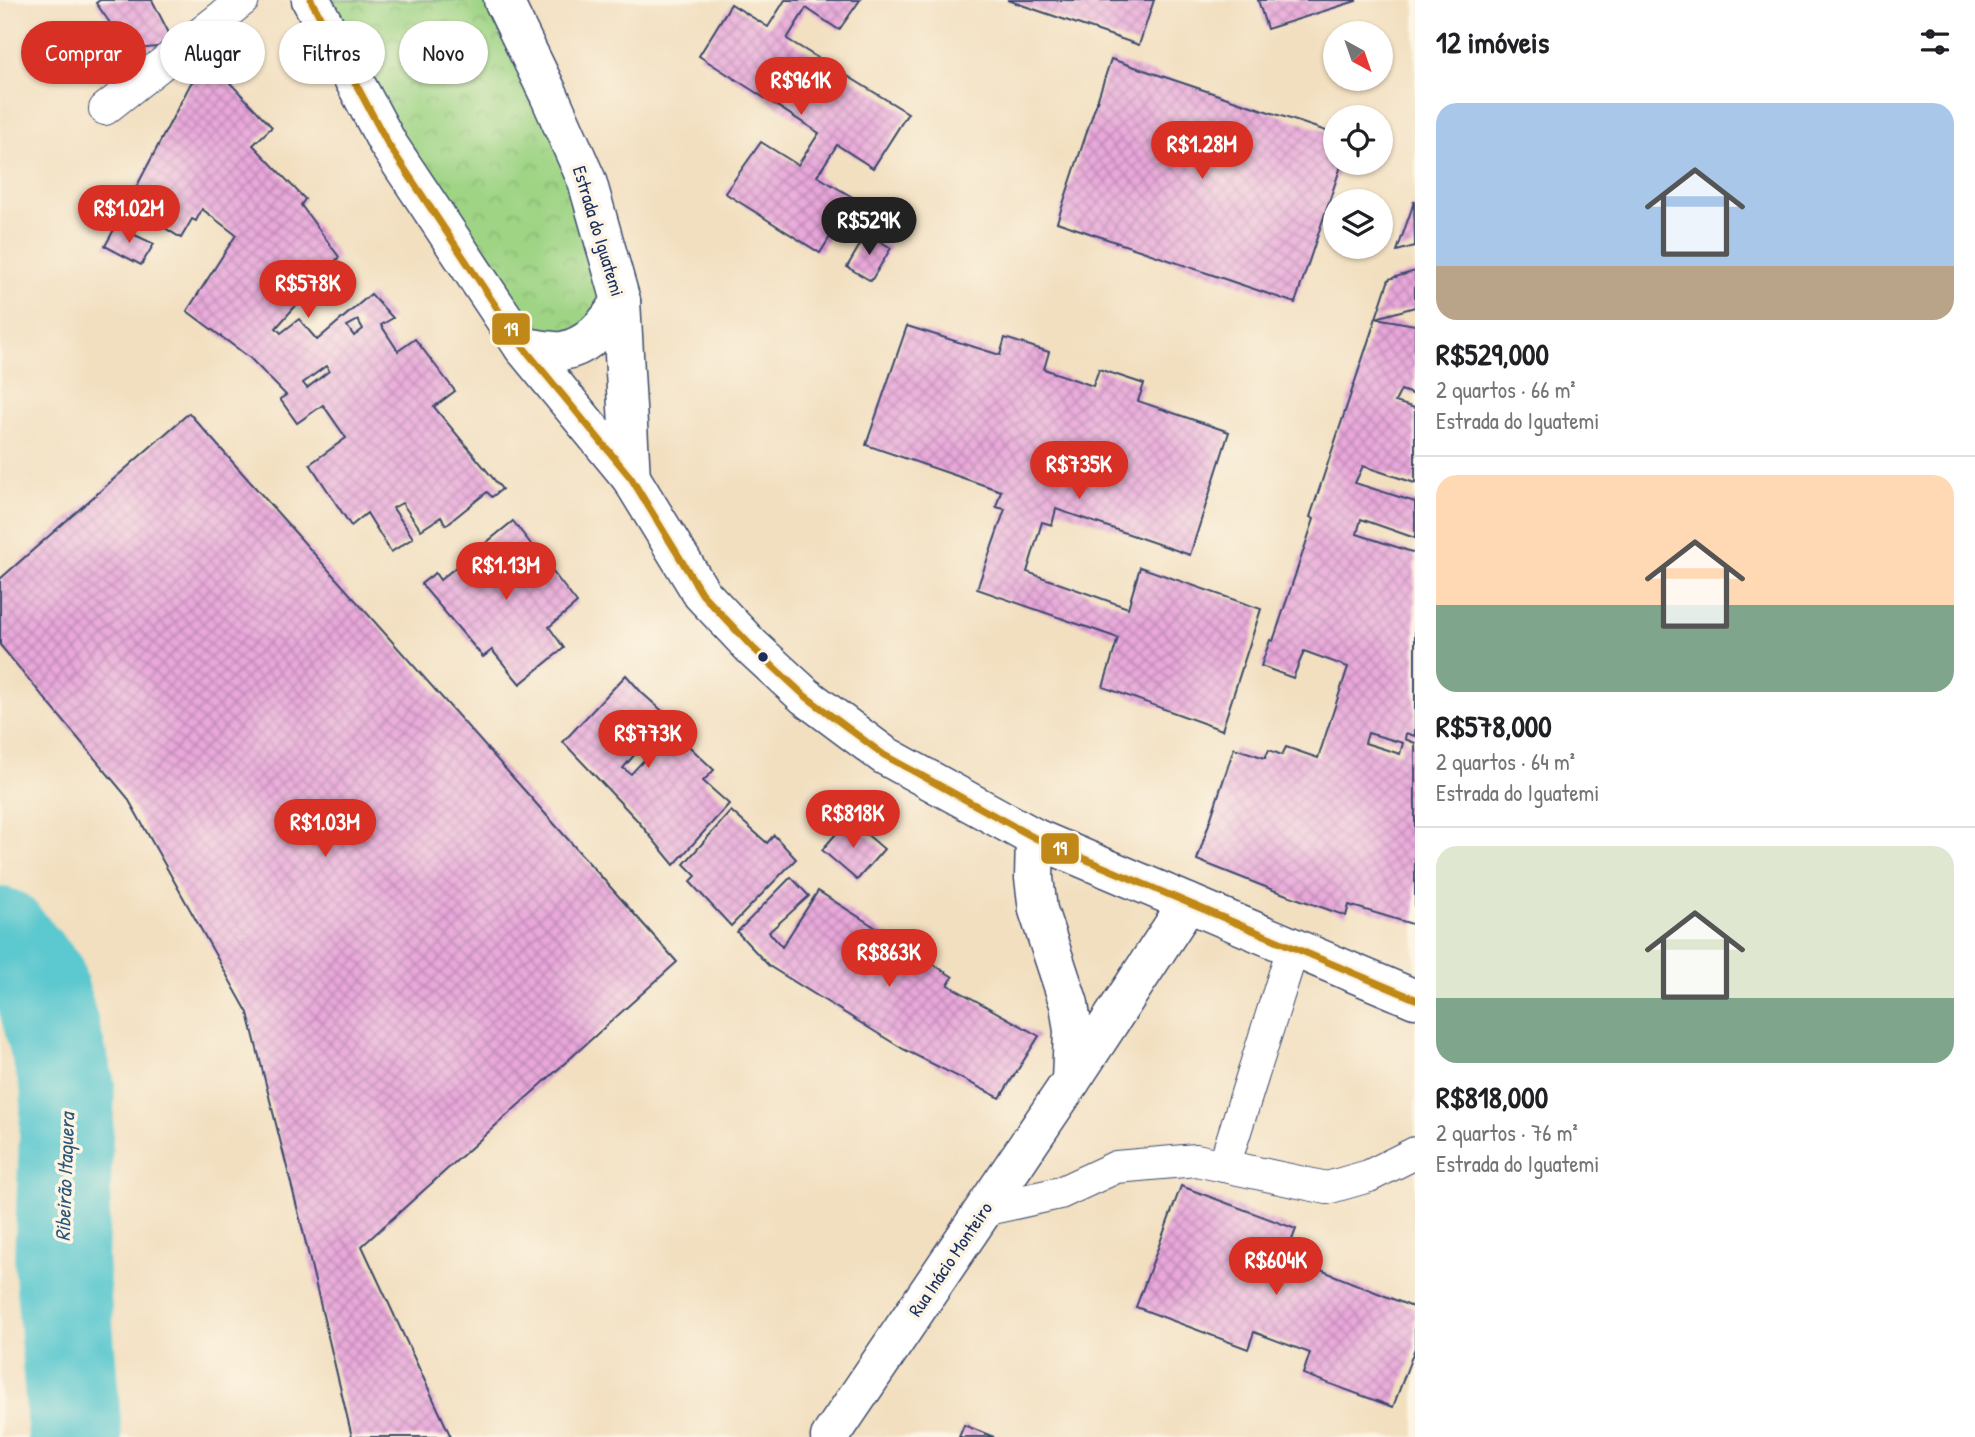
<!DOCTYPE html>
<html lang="pt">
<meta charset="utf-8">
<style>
body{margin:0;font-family:"Patrick Hand",sans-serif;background:#f6f6f6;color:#202124;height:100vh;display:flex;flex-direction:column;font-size:26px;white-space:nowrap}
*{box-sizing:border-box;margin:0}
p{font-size:23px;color:#757577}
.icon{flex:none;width:38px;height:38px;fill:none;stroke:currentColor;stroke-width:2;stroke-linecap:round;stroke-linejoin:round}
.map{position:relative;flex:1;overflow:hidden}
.drawer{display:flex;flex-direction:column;background:#fff;width:560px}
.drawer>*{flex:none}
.guide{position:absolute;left:21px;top:21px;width:665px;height:63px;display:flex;gap:14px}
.needle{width:46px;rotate:140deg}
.fabs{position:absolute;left:1323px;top:21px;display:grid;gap:14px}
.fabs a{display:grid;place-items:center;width:70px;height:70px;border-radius:50%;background:#fff;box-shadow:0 2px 5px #0004;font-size:35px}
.price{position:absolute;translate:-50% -60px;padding:0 16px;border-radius:24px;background:#d93025;color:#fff;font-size:23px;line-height:46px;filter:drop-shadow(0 2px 4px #0008)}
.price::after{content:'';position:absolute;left:50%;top:42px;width:21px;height:16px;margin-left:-10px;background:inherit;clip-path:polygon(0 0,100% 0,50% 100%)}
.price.on{background:#222;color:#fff}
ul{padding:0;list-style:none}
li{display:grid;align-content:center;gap:14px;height:371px;padding:0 21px}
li+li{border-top:2px solid #e0e0e0}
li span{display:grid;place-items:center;height:217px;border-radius:21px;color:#555}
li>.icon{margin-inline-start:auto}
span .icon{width:126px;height:126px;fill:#fffc;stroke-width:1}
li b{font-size:30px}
h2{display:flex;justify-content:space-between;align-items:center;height:84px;padding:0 21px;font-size:30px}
.chip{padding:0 24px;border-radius:32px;background:#fff;box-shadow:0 2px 5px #0004;font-size:24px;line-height:63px}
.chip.on{background:#d93025;color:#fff}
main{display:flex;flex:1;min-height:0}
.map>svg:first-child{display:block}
.park{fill:url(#park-crowns);stroke:#5d8272;stroke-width:2}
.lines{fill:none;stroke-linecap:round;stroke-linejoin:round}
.river{stroke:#5bc8cf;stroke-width:94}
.building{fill:url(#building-cross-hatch);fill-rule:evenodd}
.service-casing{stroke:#3b496d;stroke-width:34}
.tertiary-casing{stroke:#3b496d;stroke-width:41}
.primary-casing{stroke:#3b496d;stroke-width:41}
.service{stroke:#fff;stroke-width:32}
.tertiary{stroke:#fff;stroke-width:38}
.primary{stroke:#fff;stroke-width:38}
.bus-1-casing{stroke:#fcf5e5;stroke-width:12}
.bus-1{stroke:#c08818;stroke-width:7}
.bus-dot{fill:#1b2f5e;stroke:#fcf5e5;stroke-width:2.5}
.labels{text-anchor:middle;stroke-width:7;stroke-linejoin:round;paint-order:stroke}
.street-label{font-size:19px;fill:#1b2f5e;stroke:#fcf5e5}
.water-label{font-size:21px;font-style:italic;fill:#2b557a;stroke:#fcf5e5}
.line-badge{stroke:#fcf5e5;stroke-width:2.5}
.badge-label{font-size:19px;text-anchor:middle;font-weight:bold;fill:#fff}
</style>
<main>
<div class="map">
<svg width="1415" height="1437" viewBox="0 0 1415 1437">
<defs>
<pattern id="park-crowns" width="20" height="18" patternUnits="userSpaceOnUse" patternTransform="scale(1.75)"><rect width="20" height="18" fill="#9fd485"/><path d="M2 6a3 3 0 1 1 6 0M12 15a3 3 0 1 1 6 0" fill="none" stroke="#88b675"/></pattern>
<pattern id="building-cross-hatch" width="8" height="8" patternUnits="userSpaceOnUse" patternTransform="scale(1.75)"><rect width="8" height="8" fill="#e9a7da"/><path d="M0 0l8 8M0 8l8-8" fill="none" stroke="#bc88b4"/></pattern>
</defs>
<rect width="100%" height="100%" fill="#fcf5e5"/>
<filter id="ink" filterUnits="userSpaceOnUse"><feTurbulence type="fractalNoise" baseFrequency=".0143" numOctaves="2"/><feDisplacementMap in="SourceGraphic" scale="14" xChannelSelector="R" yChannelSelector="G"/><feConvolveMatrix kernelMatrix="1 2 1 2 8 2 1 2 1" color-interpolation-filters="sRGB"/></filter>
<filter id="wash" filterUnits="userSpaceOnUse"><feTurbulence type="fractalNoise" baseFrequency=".00686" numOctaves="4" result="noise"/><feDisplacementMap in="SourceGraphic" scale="28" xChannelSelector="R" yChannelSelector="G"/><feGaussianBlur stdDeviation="1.57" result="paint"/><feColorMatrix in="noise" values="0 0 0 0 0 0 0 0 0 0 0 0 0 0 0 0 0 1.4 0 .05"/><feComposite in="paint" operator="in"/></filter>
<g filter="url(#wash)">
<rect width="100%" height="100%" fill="#f2dfc0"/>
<path class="park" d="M 311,0 L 503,0 L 549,95 L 612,317 L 523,347 Z"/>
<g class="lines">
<path class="river" d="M 0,934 L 39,980 L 68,1088 L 61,1260 L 75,1437"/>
</g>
<g id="blocks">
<g class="building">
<path d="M 100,0 L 152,0 L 175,45 L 129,50 L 96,3 Z"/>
<path d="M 785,0 L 860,0 L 839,30 L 806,8 L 787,39 L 908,113 L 873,168 L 837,145 L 817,176 L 854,198 L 820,253 L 725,193 L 761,142 L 798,165 L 819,133 L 699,56 L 731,4 L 768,27 Z"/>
<path d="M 1007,0 L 1154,0 L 1139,45 Z"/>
<path d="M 1258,0 L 1356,0 L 1356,1 L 1267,29 Z"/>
<path d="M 1111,59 L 1335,134 L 1335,163 L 1342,163 L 1295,303 L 1057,222 Z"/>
<path d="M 214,66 L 272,127 L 253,145 L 305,199 L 301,205 L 339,257 L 276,328 L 281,333 L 299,319 L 317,340 L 371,294 L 393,318 L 381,325 L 398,351 L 415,339 L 455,391 L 434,407 L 502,489 L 492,497 L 487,492 L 446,525 L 441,517 L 421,530 L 402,503 L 393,508 L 413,538 L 391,552 L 367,513 L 351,526 L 310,464 L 346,438 L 323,405 L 297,423 L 280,399 L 286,395 L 250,358 L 187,311 L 236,235 L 202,209 L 196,221 L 192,219 L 181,238 L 138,211 L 131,223 L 120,218 L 191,83 ZM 358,320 L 363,329 L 354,336 L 347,326 ZM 326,366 L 329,371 L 307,388 L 303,383 Z"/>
<path d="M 1414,201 L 1415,246 L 1397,251 L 1411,211 Z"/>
<path d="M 116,226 L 154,244 L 141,265 L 105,246 Z"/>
<path d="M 867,233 L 891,248 L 871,281 L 847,267 Z"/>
<path d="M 1415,271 L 1415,307 L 1376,318 L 1389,279 Z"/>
<path d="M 1376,318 L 1415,325 L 1415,395 L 1401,390 L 1395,402 L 1415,408 L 1415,483 L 1363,466 L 1355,483 L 1415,502 L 1415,538 L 1361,519 L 1357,534 L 1415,553 L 1415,736 L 1406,733 L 1405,739 L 1415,743 L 1415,923 L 1412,924 L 1349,905 L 1346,916 L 1273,890 L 1197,860 L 1234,748 L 1265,758 L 1269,750 L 1282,755 L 1286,747 L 1318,758 L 1348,667 L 1304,651 L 1293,678 L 1261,666 L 1270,640 L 1273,641 L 1314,519 L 1310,517 ZM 1368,733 L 1403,743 L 1400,754 L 1365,743 Z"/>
<path d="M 907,326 L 1000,355 L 1005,338 L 1049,352 L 1044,369 L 1093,386 L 1099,369 L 1144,384 L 1138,401 L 1229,432 L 1190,555 L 1056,509 L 1052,525 L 1042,522 L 1027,572 L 1128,608 L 1140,567 L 1261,609 L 1222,730 L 1103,687 L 1118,638 L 977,589 L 1005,509 L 996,507 L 1001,491 L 866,445 Z"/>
<path d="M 189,413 L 677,962 L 362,1246 L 451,1437 L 352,1437 L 302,1227 L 248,1013 L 127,797 L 0,645 L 0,579 Z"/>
<path d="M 513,521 L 577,603 L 549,627 L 564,648 L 520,684 L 492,650 L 483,657 L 421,584 L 435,573 L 440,580 Z"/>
<path d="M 626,675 L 642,693 L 668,716 L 623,768 L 631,774 L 672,730 L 714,770 L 703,781 L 729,804 L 674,865 L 637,820 L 563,742 Z"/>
<path d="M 731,811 L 767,843 L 774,835 L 796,859 L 731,926 L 690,882 L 696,876 L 684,864 Z"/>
<path d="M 849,819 L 884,849 L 857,880 L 822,850 Z"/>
<path d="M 791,877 L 809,896 L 769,932 L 782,947 L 818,891 L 953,977 L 948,985 L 1039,1036 L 1000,1098 L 903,1049 L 769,966 L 737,932 Z"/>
<path d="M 1181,1186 L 1296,1229 L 1286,1256 L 1415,1308 L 1415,1348 L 1393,1407 L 1303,1374 L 1310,1353 L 1254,1332 L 1248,1349 L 1136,1307 Z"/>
<path d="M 964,1425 L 994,1437 L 959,1437 Z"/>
</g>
</g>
</g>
<g filter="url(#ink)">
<use href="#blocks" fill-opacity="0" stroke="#3b496d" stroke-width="2"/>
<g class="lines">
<defs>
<g id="service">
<path d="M 105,109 L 243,0"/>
<path d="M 1224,1166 L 1293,948"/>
<path d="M 983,1210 L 1060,1193 L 1116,1167 L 1196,1160 L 1327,1188 L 1369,1176 L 1415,1153"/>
</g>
<g id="tertiary">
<path d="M 1035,838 L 1034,878 L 1038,910 L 1069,1004 L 1073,1031 L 1071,1081"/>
<path d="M 830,1437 L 1071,1081 L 1188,903"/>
</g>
<g id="primary">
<path d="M 311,0 L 388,144 L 523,347 L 631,478 L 702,594 L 752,647 L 805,696 L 884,755 L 1035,838 L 1415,999"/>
<path d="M 503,0 L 549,95 L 587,181 L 621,301 L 631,478"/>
<path d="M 523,347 C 535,348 550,352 562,351 C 589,347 608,323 621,301"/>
</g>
</defs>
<use href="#service" class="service-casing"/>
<use href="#tertiary" class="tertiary-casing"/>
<use href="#primary" class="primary-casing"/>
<use href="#service" class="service"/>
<use href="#tertiary" class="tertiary"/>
<use href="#primary" class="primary"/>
<defs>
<path id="bus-1" d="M 311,0 L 388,144 L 523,347 L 631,478 L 702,594 L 752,647 L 805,696 L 884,755 L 1035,838 L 1415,999"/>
</defs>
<use href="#bus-1" class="bus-1-casing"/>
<use href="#bus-1" class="bus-1"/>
</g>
</g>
<circle class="bus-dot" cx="763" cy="657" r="6"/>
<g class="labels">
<g class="street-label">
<text transform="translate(599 231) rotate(73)" y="7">Estrada do Iguatemi</text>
<text transform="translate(950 1259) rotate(-56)" y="7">Rua Inácio Monteiro</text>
</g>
<g class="water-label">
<text transform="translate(65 1177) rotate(-88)" y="7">Ribeirão Itaquera</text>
</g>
</g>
<g class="line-badge">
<rect x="491" y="312" width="40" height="34" rx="7" fill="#c08818"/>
<rect x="1040" y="832" width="40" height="33" rx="7" fill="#c08818"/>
</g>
<g class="badge-label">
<text x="511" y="336">19</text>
<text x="1060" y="855">19</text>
</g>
</svg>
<div class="fabs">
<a><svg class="needle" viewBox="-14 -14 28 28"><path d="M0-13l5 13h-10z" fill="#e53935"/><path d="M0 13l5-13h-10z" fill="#757577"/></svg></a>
<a><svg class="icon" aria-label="locate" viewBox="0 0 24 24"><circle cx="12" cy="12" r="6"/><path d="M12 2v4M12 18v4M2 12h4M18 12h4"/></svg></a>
<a><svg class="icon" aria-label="layers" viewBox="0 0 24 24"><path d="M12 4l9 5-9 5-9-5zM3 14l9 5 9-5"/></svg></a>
</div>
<b class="price" style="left:801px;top:117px">R$961K</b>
<b class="price" style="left:1202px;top:181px">R$1.28M</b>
<b class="price" style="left:129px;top:245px">R$1.02M</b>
<b class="price on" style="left:869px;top:257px">R$529K</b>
<b class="price" style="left:308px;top:320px">R$578K</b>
<b class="price" style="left:1079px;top:501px">R$735K</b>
<b class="price" style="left:506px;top:602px">R$1.13M</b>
<b class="price" style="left:648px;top:770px">R$773K</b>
<b class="price" style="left:853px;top:850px">R$818K</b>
<b class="price" style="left:325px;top:859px">R$1.03M</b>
<b class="price" style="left:889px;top:989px">R$863K</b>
<b class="price" style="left:1276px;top:1297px">R$604K</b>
<div class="guide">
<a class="chip on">Comprar</a>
<a class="chip">Alugar</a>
<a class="chip">Filtros</a>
<a class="chip">Novo</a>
</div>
</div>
<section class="drawer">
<h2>12 imóveis<svg class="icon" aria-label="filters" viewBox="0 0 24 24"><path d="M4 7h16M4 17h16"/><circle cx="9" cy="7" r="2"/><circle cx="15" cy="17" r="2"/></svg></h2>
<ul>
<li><span style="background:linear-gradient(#a9c7e8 75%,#b9a48a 0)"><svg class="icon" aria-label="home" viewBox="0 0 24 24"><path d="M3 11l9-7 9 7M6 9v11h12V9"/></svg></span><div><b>R$529,000</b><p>2 quartos · 66 m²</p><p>Estrada do Iguatemi</p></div></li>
<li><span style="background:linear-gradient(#ffd9b3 60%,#7fa58c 0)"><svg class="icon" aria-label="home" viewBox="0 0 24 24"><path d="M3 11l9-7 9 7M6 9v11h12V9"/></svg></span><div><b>R$578,000</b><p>2 quartos · 64 m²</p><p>Estrada do Iguatemi</p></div></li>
<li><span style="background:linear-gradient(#dfe7d0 70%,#7fa58c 0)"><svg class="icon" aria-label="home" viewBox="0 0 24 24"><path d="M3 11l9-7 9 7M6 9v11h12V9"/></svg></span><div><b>R$818,000</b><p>2 quartos · 76 m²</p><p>Estrada do Iguatemi</p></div></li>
</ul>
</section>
</main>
